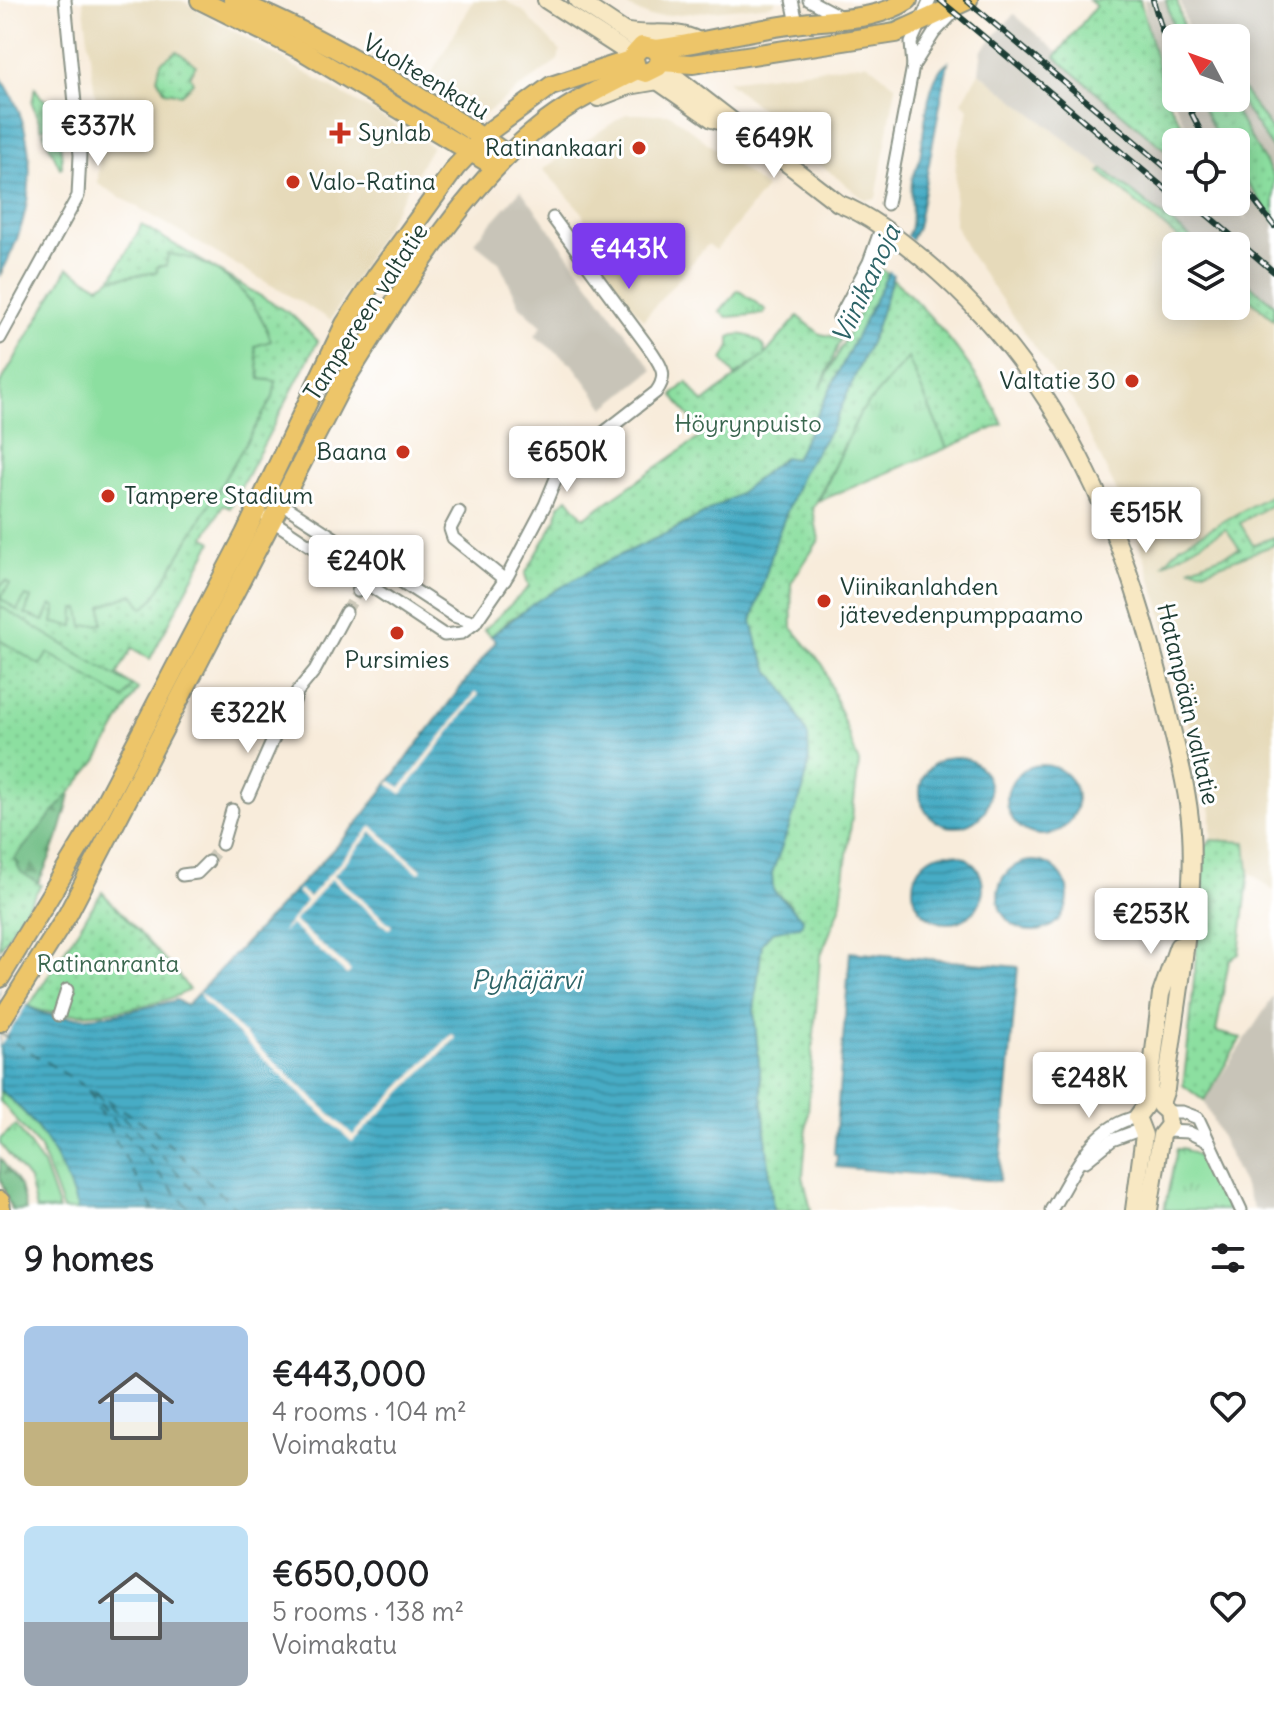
<!DOCTYPE html>
<meta charset="utf-8">
<style>
body{margin:0;font-family:Delius,sans-serif;background:#f6f6f6;color:#202124;height:100vh;display:flex;flex-direction:column;font-size:30px;white-space:nowrap}
*{box-sizing:border-box;margin:0}
p{font-size:26px;color:#757577}
.icon{flex:none;width:44px;height:44px;fill:none;stroke:currentColor;stroke-width:2;stroke-linecap:round;stroke-linejoin:round}
.map{position:relative;height:1210px;overflow:hidden}
.side{display:flex;flex-direction:column;background:#fff;flex:1}
.side>*{flex:none}
.needle{width:52px;rotate:311deg}
.buttons{position:absolute;left:1162px;top:24px;display:grid;gap:16px}
.buttons a{display:grid;place-items:center;width:88px;height:88px;border-radius:12px;background:#fff;box-shadow:0 4px 20px #0003;font-size:40px}
.price{position:absolute;translate:-50% -68px;padding:0 18px;border-radius:8px;background:#fff;color:#222;font-size:26px;line-height:52px;filter:drop-shadow(0 2px 4px #0008)}
.price::after{content:'';position:absolute;left:50%;top:48px;width:24px;height:18px;margin-left:-12px;background:inherit;clip-path:polygon(0 0,100% 0,50% 100%)}
.price.on{background:#7c3aed;color:#fff}
ul{padding:0;list-style:none}
li{display:flex;align-items:center;gap:24px;height:200px;padding:0 24px}
li span{display:grid;place-items:center;flex:none;width:224px;height:160px;border-radius:12px;color:#555}
li>.icon{margin-inline-start:auto}
span .icon{width:96px;height:96px;fill:#fffc;stroke-width:1}
li b{font-size:34px}
h2{display:flex;justify-content:space-between;align-items:center;height:96px;padding:0 24px;font-size:34px}
.map>svg:first-child{display:block}
.built{fill:#e6daba}
.industrial{fill:#c8c4b8}
.grass{fill:url(#grass-tufts);stroke:#568e6a;stroke-width:2}
.forest{fill:url(#forest-firs);stroke:#487e5d;stroke-width:2}
.park{fill:url(#park-dots);stroke:#568e6a;stroke-width:2}
.garden{fill:#8cdfa0;stroke:#568e6a;stroke-width:2}
.water{fill:url(#water-rules);stroke:#32747c;stroke-width:2}
.pier{fill:#f8ecdb}
.lines{fill:none;stroke-linecap:round;stroke-linejoin:round}
.ferry{stroke:#2d6467;stroke-width:2;stroke-dasharray:10 8;stroke-linecap:butt}
.minor-tunnel{stroke:#cdc9ba;stroke-width:11;stroke-dasharray:11 5.5;stroke-linecap:butt}
.minor-casing{stroke:#8c9488;stroke-width:15}
.secondary-casing{stroke:#8c9488;stroke-width:20}
.primary-casing{stroke:#8c9488;stroke-width:22}
.minor{stroke:#fff;stroke-width:11}
.secondary{stroke:#f8e8c3;stroke-width:16}
.primary{stroke:#edc569;stroke-width:18}
.rail-casing{stroke:#1f3d34;stroke-width:6}
.rail{stroke:#fff;stroke-width:3;stroke-dasharray:9;stroke-linecap:butt}
.poi-dot{fill:#c8321e;stroke:#fff;stroke-width:3}
.labels{text-anchor:middle;stroke-width:6;stroke-linejoin:round;paint-order:stroke}
.street-label{font-size:24px;fill:#1f3d34;stroke:#fff}
.poi-label{font-size:24px;fill:#1f3d34;stroke:#fff;text-anchor:start}
.park-label{font-size:24px;fill:#3a664f;stroke:#fff}
.water-label{font-size:26px;font-style:italic;fill:#2d6467;stroke:#fff}
</style>
<div class="map">
<svg width="1274" height="1210" viewBox="0 0 1274 1210">
<defs>
<pattern id="grass-tufts" width="24" height="20" patternUnits="userSpaceOnUse" patternTransform="scale(2)"><rect width="24" height="20" fill="#8cdfa0"/><path d="M3 7l-1-3M5 7V3M7 7l1-3M15 17l-1-3M17 17v-4M19 17l1-3" fill="none" stroke="#78c08a"/></pattern>
<pattern id="forest-firs" width="22" height="20" patternUnits="userSpaceOnUse" patternTransform="scale(2)"><rect width="22" height="20" fill="#71be86"/><path d="M5 1l3.5 6h-7zM16 11l3.5 6h-7z" fill="#5c9c6e"/></pattern>
<pattern id="park-dots" width="8" height="8" patternUnits="userSpaceOnUse" patternTransform="scale(2)"><rect width="8" height="8" fill="#8cdfa0"/><path d="M2 2h.1M6 6h.1" fill="none" stroke="#78c08a" stroke-width="1.8" stroke-linecap="round"/></pattern>
<pattern id="water-rules" width="6" height="5" patternUnits="userSpaceOnUse" patternTransform="scale(2)"><rect width="6" height="5" fill="#46acc5"/><path d="M0 2.5h6" fill="none" stroke="#3a8da1"/></pattern>
</defs>
<rect width="100%" height="100%" fill="#fff"/>
<filter id="ink" filterUnits="userSpaceOnUse"><feTurbulence type="fractalNoise" baseFrequency=".0125" numOctaves="2"/><feDisplacementMap in="SourceGraphic" scale="16" xChannelSelector="R" yChannelSelector="G"/><feConvolveMatrix kernelMatrix="1 2 1 2 8 2 1 2 1" color-interpolation-filters="sRGB"/></filter>
<filter id="wash" filterUnits="userSpaceOnUse"><feTurbulence type="fractalNoise" baseFrequency=".006" numOctaves="4" result="noise"/><feDisplacementMap in="SourceGraphic" scale="32" xChannelSelector="R" yChannelSelector="G"/><feGaussianBlur stdDeviation="1.8" result="paint"/><feColorMatrix in="noise" values="0 0 0 0 0 0 0 0 0 0 0 0 0 0 0 0 0 1.4 0 .05"/><feComposite in="paint" operator="in"/></filter>
<g filter="url(#wash)">
<rect width="100%" height="100%" fill="#f8ecdb"/>
<g class="built">
<path d="M 83,0 L 181,0 L 432,146 L 331,320 L 98,184 L 100,134 Z"/>
<path d="M 474,0 L 504,0 L 522,10 L 560,51 L 558,60 L 485,114 L 425,84 Z"/>
<path d="M 614,0 L 776,0 L 776,1 L 772,5 L 650,17 Z"/>
<path d="M 867,63 L 896,86 L 876,198 L 865,200 L 779,131 L 760,108 L 727,81 Z"/>
<path d="M 979,72 L 1201,246 L 1176,246 L 1176,306 L 1236,306 L 1236,274 L 1274,304 L 1274,891 L 1249,872 L 1246,842 L 1211,840 L 1211,812 L 1161,610 L 1134,527 L 1074,403 L 969,253 L 954,223 L 956,155 L 969,109 L 962,102 Z"/>
<path d="M 626,114 L 670,114 L 766,188 L 716,250 L 708,244 L 643,320 L 593,254 L 582,212 L 543,169 Z"/>
</g>
<g class="industrial">
<path d="M 1144,0 L 1166,0 L 1176,38 L 1176,98 L 1198,98 L 1220,142 L 1193,142 L 1170,93 L 1148,30 Z"/>
<path d="M 1180,0 L 1274,0 L 1274,133 L 1236,80 L 1236,38 L 1190,38 Z"/>
<path d="M 1014,14 L 1176,157 L 1176,202 L 1226,202 L 1248,221 L 1235,202 L 1236,168 L 1274,219 L 1274,304 L 1236,274 L 1236,246 L 1201,246 L 979,72 L 982,50 Z"/>
<path d="M 1236,95 L 1274,151 L 1274,177 L 1227,98 L 1236,98 Z"/>
<path d="M 521,190 L 653,370 L 605,408 L 574,366 L 535,336 L 542,326 L 520,306 L 499,262 L 474,242 Z"/>
<path d="M 1274,996 L 1274,1210 L 1255,1210 L 1204,1101 Z"/>
</g>
<g class="grass">
<path d="M 896,16 L 895,24 L 813,37 Z"/>
<path d="M 35,88 L 41,97 L 59,109 L 59,122 L 42,129 L 32,103 Z"/>
<path d="M 60,127 L 62,167 L 60,168 L 43,132 Z"/>
<path d="M 738,290 L 766,310 L 763,314 L 727,317 L 720,312 Z"/>
<path d="M 908,357 L 947,448 L 819,501 L 860,413 Z"/>
<path d="M 0,1091 C 40,1121 63,1163 78,1210 L 63,1210 L 40,1148 L 0,1101 Z"/>
<path d="M 16,1125 L 43,1165 L 59,1210 L 36,1210 L 29,1180 L 0,1144 L 0,1139 Z"/>
<path d="M 1177,1149 C 1206,1148 1219,1188 1229,1210 L 1164,1210 Z"/>
</g>
<g class="forest">
<path d="M 72,786 C 59,851 35,892 0,947 L 0,886 L 19,864 L 10,855 Z"/>
<path d="M 0,1158 L 20,1186 L 26,1210 L 11,1210 L 0,1177 Z"/>
</g>
<g class="park">
<path d="M 1089,0 L 1140,0 L 1167,99 L 1192,142 L 1176,142 L 1176,159 L 1055,57 L 1096,6 Z"/>
<path d="M 1166,0 L 1177,0 L 1186,38 L 1176,38 Z"/>
<path d="M 177,51 L 196,65 L 190,75 L 193,83 L 181,94 L 165,91 L 157,78 L 161,62 Z"/>
<path d="M 1236,80 L 1274,133 L 1274,151 L 1236,95 Z"/>
<path d="M 1198,98 L 1227,98 L 1274,177 L 1274,219 L 1236,168 L 1236,142 L 1220,142 Z"/>
<path d="M 1103,169 L 1201,246 L 1187,246 L 1100,172 Z"/>
<path d="M 142,225 L 292,315 L 318,341 L 230,508 L 223,505 L 205,537 L 212,542 L 150,659 L 132,648 L 117,675 L 138,689 L 97,761 L 14,859 L 21,872 L 41,885 L 0,949 L 0,384 L 68,268 L 99,286 L 111,279 Z"/>
<path d="M 881,269 L 888,274 L 795,459 L 783,457 L 737,495 L 510,619 L 491,636 L 484,630 L 529,587 L 525,574 L 557,518 L 559,505 L 568,498 L 584,518 L 703,435 L 673,395 L 687,382 L 703,403 L 762,357 L 735,376 L 723,360 L 730,347 L 730,337 C 740,331 759,337 765,348 L 764,356 L 798,316 L 820,334 L 841,338 L 821,387 Z"/>
<path d="M 1236,274 L 1274,304 L 1274,320 L 1236,287 Z"/>
<path d="M 892,278 C 938,320 976,368 1003,424 L 947,448 L 908,358 L 860,413 L 813,509 L 819,540 L 791,583 L 792,628 L 823,665 L 859,763 L 840,908 L 820,957 L 803,1176 L 811,1210 L 773,1210 L 754,1011 L 762,943 L 791,905 L 773,890 L 772,873 L 809,763 L 787,694 L 769,670 L 758,646 L 752,621 L 777,537 L 802,473 L 833,426 L 875,331 Z"/>
<path d="M 1274,493 L 1274,503 L 1240,523 L 1253,545 L 1274,537 L 1274,545 L 1206,570 L 1189,568 L 1240,549 L 1226,529 L 1163,565 L 1181,545 Z"/>
<path d="M 1211,840 L 1246,842 L 1249,872 L 1239,954 L 1229,960 L 1216,1032 L 1241,1038 L 1204,1101 L 1183,1085 C 1194,1006 1197,927 1205,847 Z"/>
<path d="M 102,892 L 178,974 L 189,990 C 160,1008 58,1024 29,1006 Z"/>
</g>
<g class="garden">
<path d="M 168,254 C 217,259 256,295 271,341 L 255,346 L 260,379 L 276,381 L 273,397 L 154,598 L 143,608 L 133,594 L 102,606 L 103,624 L 83,626 L 80,609 L 75,609 L 74,626 L 53,623 L 56,607 L 51,605 L 44,621 L 25,614 L 31,598 L 26,596 L 17,610 L 0,598 L 10,584 L 6,581 L 0,586 L 0,384 L 68,268 L 99,286 L 111,279 L 157,272 L 158,266 L 166,266 Z"/>
<path d="M 0,606 L 132,686 L 124,699 L 48,653 L 40,665 L 0,640 Z"/>
</g>
<g class="water">
<path d="M 948,62 L 917,228 L 893,275 L 875,331 L 833,426 L 802,473 L 777,537 L 752,621 L 758,646 L 769,670 L 787,694 L 808,736 L 809,763 L 803,790 L 772,873 L 773,890 L 803,919 L 801,926 L 772,932 L 762,943 L 754,1011 L 773,1210 L 78,1210 C 63,1163 40,1121 0,1090 L 0,988 C 12,995 24,1005 37,1011 C 72,1027 141,1009 177,1000 L 186,1006 L 357,824 L 496,641 L 491,636 L 534,603 L 603,563 L 676,529 L 737,495 L 784,457 L 795,459 L 910,230 C 914,213 910,197 912,180 C 913,173 918,168 919,162 C 925,136 925,76 948,62 Z"/>
<path d="M 0,76 C 43,137 36,212 0,275 Z"/>
<circle cx="955" cy="792" r="35"/>
<circle cx="1042" cy="800" r="35"/>
<circle cx="948" cy="888" r="35"/>
<circle cx="1033" cy="896" r="35"/>
<path d="M 850,952 L 1018,967 L 999,1181 L 836,1167 L 837,1155 L 834,1154 Z"/>
</g>
<g class="pier">
<path d="M 904,235 L 914,243 L 897,277 L 886,268 Z"/>
<path d="M 476,692 L 479,694 L 402,794 L 388,784 L 391,781 L 401,788 Z"/>
<path d="M 372,826 L 422,870 L 419,873 L 372,832 L 334,875 L 392,926 L 389,929 L 331,879 L 294,921 L 351,971 L 347,975 L 291,925 L 281,933 L 306,901 L 297,892 L 299,889 L 309,897 Z"/>
<path d="M 0,984 L 29,1001 L 0,1046 Z"/>
<path d="M 198,991 L 353,1135 L 452,1034 L 456,1038 L 352,1142 L 204,1002 Z"/>
</g>
<g class="lines">
<g class="ferry">
<path d="M 0,1033 L 153,1129 L 238,1210"/>
<path d="M 88,1090 L 190,1210"/>
<path d="M 89,1092 L 154,1210"/>
<path d="M 95,1094 L 135,1128 L 213,1210"/>
</g>
</g>
</g>
<g filter="url(#ink)">
<g class="lines">
<g class="minor-tunnel">
<path d="M 346,612 L 358,591"/>
<path d="M 208,862 L 222,844"/>
</g>
<defs>
<g id="minor">
<path d="M 792,0 L 797,23"/>
<path d="M 809,0 L 841,17"/>
<path d="M 913,66 L 911,43 L 930,0"/>
<path d="M 887,204 L 913,66 L 934,33 L 956,10"/>
<path d="M 839,318 L 869,262 L 882,226"/>
<path d="M 0,338 L 78,196 L 80,155 L 65,0"/>
<path d="M 276,500 L 454,616 L 475,623"/>
<path d="M 459,512 L 450,529 L 453,538 L 505,580"/>
<path d="M 267,517 L 444,635 L 462,633 L 475,623 L 508,575 L 545,505 L 561,466 L 656,392 C 668,376 662,367 652,352 L 553,218"/>
<path d="M 358,591 L 375,564"/>
<path d="M 289,717 L 297,692 L 315,670 L 346,612"/>
<path d="M 248,796 L 276,733"/>
<path d="M 222,844 L 232,810"/>
<path d="M 182,875 L 197,873 L 208,862"/>
<path d="M 59,1015 L 67,990"/>
<path d="M 1167,1112 L 1182,1112 L 1198,1118 L 1241,1210"/>
<path d="M 1166,1131 L 1188,1132 L 1207,1141"/>
<path d="M 1086,1161 L 1112,1140 L 1139,1130"/>
<path d="M 1051,1210 C 1074,1173 1091,1126 1137,1117"/>
</g>
<g id="secondary">
<path d="M 546,0 L 633,56"/>
<path d="M 577,0 L 645,45"/>
<path d="M 628,32 C 651,36 676,29 697,40"/>
<path d="M 660,65 L 838,203 C 871,216 896,237 923,259 C 1061,374 1125,531 1165,700 C 1175,744 1188,786 1191,831 C 1196,909 1175,1009 1166,1089 L 1160,1106 L 1167,1112 L 1169,1125 L 1161,1135 L 1149,1210"/>
<path d="M 646,73 L 712,119 L 733,125"/>
<path d="M 598,98 L 629,86 L 658,81"/>
<path d="M 1134,1210 L 1144,1135 L 1137,1117 L 1145,1106 L 1149,1092 L 1161,994 L 1178,946"/>
</g>
<g id="primary">
<path d="M 200,0 L 303,51 L 496,167"/>
<path d="M 233,0 C 325,37 426,99 508,155"/>
<path d="M 656,49 L 660,57 L 658,67 L 646,73 L 637,70 L 633,56 L 642,46 L 656,49 C 702,43 748,30 795,24 C 834,18 874,22 908,0"/>
<path d="M 660,62 L 693,64 L 896,33 L 968,0"/>
<path d="M 0,978 L 94,823 L 245,534 L 345,324 L 376,277 L 456,167 L 491,130 L 551,86 L 633,59"/>
<path d="M 0,1022 L 68,914 L 343,383 C 396,300 461,190 537,129 C 567,104 602,88 637,70"/>
<path d="M 0,1201 L 1,1210"/>
</g>
</defs>
<use href="#minor" class="minor-casing"/>
<use href="#secondary" class="secondary-casing"/>
<use href="#primary" class="primary-casing"/>
<use href="#minor" class="minor"/>
<use href="#secondary" class="secondary"/>
<use href="#primary" class="primary"/>
<defs>
<g id="rail">
<path d="M 940,0 L 1176,198"/>
<path d="M 966,0 L 1176,176"/>
<path d="M 1153,0 L 1176,78"/>
<path d="M 1184,98 L 1206,142"/>
<path d="M 1236,176 L 1274,226"/>
<path d="M 1192,202 L 1274,272"/>
</g>
</defs>
<use href="#rail" class="rail-casing"/>
<use href="#rail" class="rail"/>
</g>
</g>
<g class="poi-dot">
<path d="M336 121h8v8h8v8h-8v8h-8v-8h-8v-8h8z"/>
<circle cx="639" cy="148" r="8"/>
<circle cx="293" cy="182" r="8"/>
<circle cx="1132" cy="381" r="8"/>
<circle cx="403" cy="452" r="8"/>
<circle cx="108" cy="496" r="8"/>
<circle cx="824" cy="601" r="8"/>
<circle cx="397" cy="633" r="8"/>
</g>
<g class="labels">
<g class="street-label">
<text transform="translate(426 77) rotate(31)" y="8">Vuolteenkatu</text>
<text transform="translate(366 312) rotate(-57)" y="8">Tampereen valtatie</text>
<text transform="translate(1188 704) rotate(77)" y="8">Hatanpään valtatie</text>
</g>
<g class="poi-label">
<text x="358" y="141">Synlab</text>
<text x="623" y="156" text-anchor="end">Ratinankaari</text>
<text x="309" y="190">Valo-Ratina</text>
<text x="1116" y="389" text-anchor="end">Valtatie 30</text>
<text x="387" y="460" text-anchor="end">Baana</text>
<text x="124" y="504">Tampere Stadium</text>
<text x="840" y="595">Viinikanlahden<tspan x="840" dy="28">jätevedenpumppaamo</tspan></text>
<text x="397" y="668" text-anchor="middle">Pursimies</text>
</g>
<g class="park-label">
<text x="748" y="432">Höyrynpuisto</text>
<text x="108" y="972">Ratinanranta</text>
</g>
<g class="water-label">
<text transform="translate(866 284) rotate(-65)" y="9">Viinikanoja</text>
<text x="526" y="989">Pyhäjärvi</text>
</g>
</g>
</svg>
<div class="buttons">
<a><svg class="needle" viewBox="-14 -14 28 28"><path d="M0-13l5 13h-10z" fill="#e53935"/><path d="M0 13l5-13h-10z" fill="#757577"/></svg></a>
<a><svg class="icon" aria-label="locate" viewBox="0 0 24 24"><circle cx="12" cy="12" r="6"/><path d="M12 2v4M12 18v4M2 12h4M18 12h4"/></svg></a>
<a><svg class="icon" aria-label="layers" viewBox="0 0 24 24"><path d="M12 4l9 5-9 5-9-5zM3 14l9 5 9-5"/></svg></a>
</div>
<b class="price" style="left:98px;top:168px">€337K</b>
<b class="price" style="left:774px;top:180px">€649K</b>
<b class="price on" style="left:629px;top:291px">€443K</b>
<b class="price" style="left:567px;top:494px">€650K</b>
<b class="price" style="left:1146px;top:555px">€515K</b>
<b class="price" style="left:366px;top:603px">€240K</b>
<b class="price" style="left:248px;top:755px">€322K</b>
<b class="price" style="left:1151px;top:956px">€253K</b>
<b class="price" style="left:1089px;top:1120px">€248K</b>
</div>
<section class="side">
<h2>9 homes<svg class="icon" aria-label="filters" viewBox="0 0 24 24"><path d="M4 7h16M4 17h16"/><circle cx="9" cy="7" r="2"/><circle cx="15" cy="17" r="2"/></svg></h2>
<ul>
<li><span style="background:linear-gradient(#a9c7e8 60%,#c2b280 0)"><svg class="icon" aria-label="home" viewBox="0 0 24 24"><path d="M3 11l9-7 9 7M6 9v11h12V9"/></svg></span><div><b>€443,000</b><p>4 rooms · 104 m²</p><p>Voimakatu</p></div><svg class="icon" aria-label="heart" viewBox="0 0 24 24"><path d="M12 20l-8-8c-3-5 5-10 8-4 3-6 11-1 8 4z"/></svg></li>
<li><span style="background:linear-gradient(#bfe0f5 60%,#9aa5b1 0)"><svg class="icon" aria-label="home" viewBox="0 0 24 24"><path d="M3 11l9-7 9 7M6 9v11h12V9"/></svg></span><div><b>€650,000</b><p>5 rooms · 138 m²</p><p>Voimakatu</p></div><svg class="icon" aria-label="heart" viewBox="0 0 24 24"><path d="M12 20l-8-8c-3-5 5-10 8-4 3-6 11-1 8 4z"/></svg></li>
</ul>
</section>
